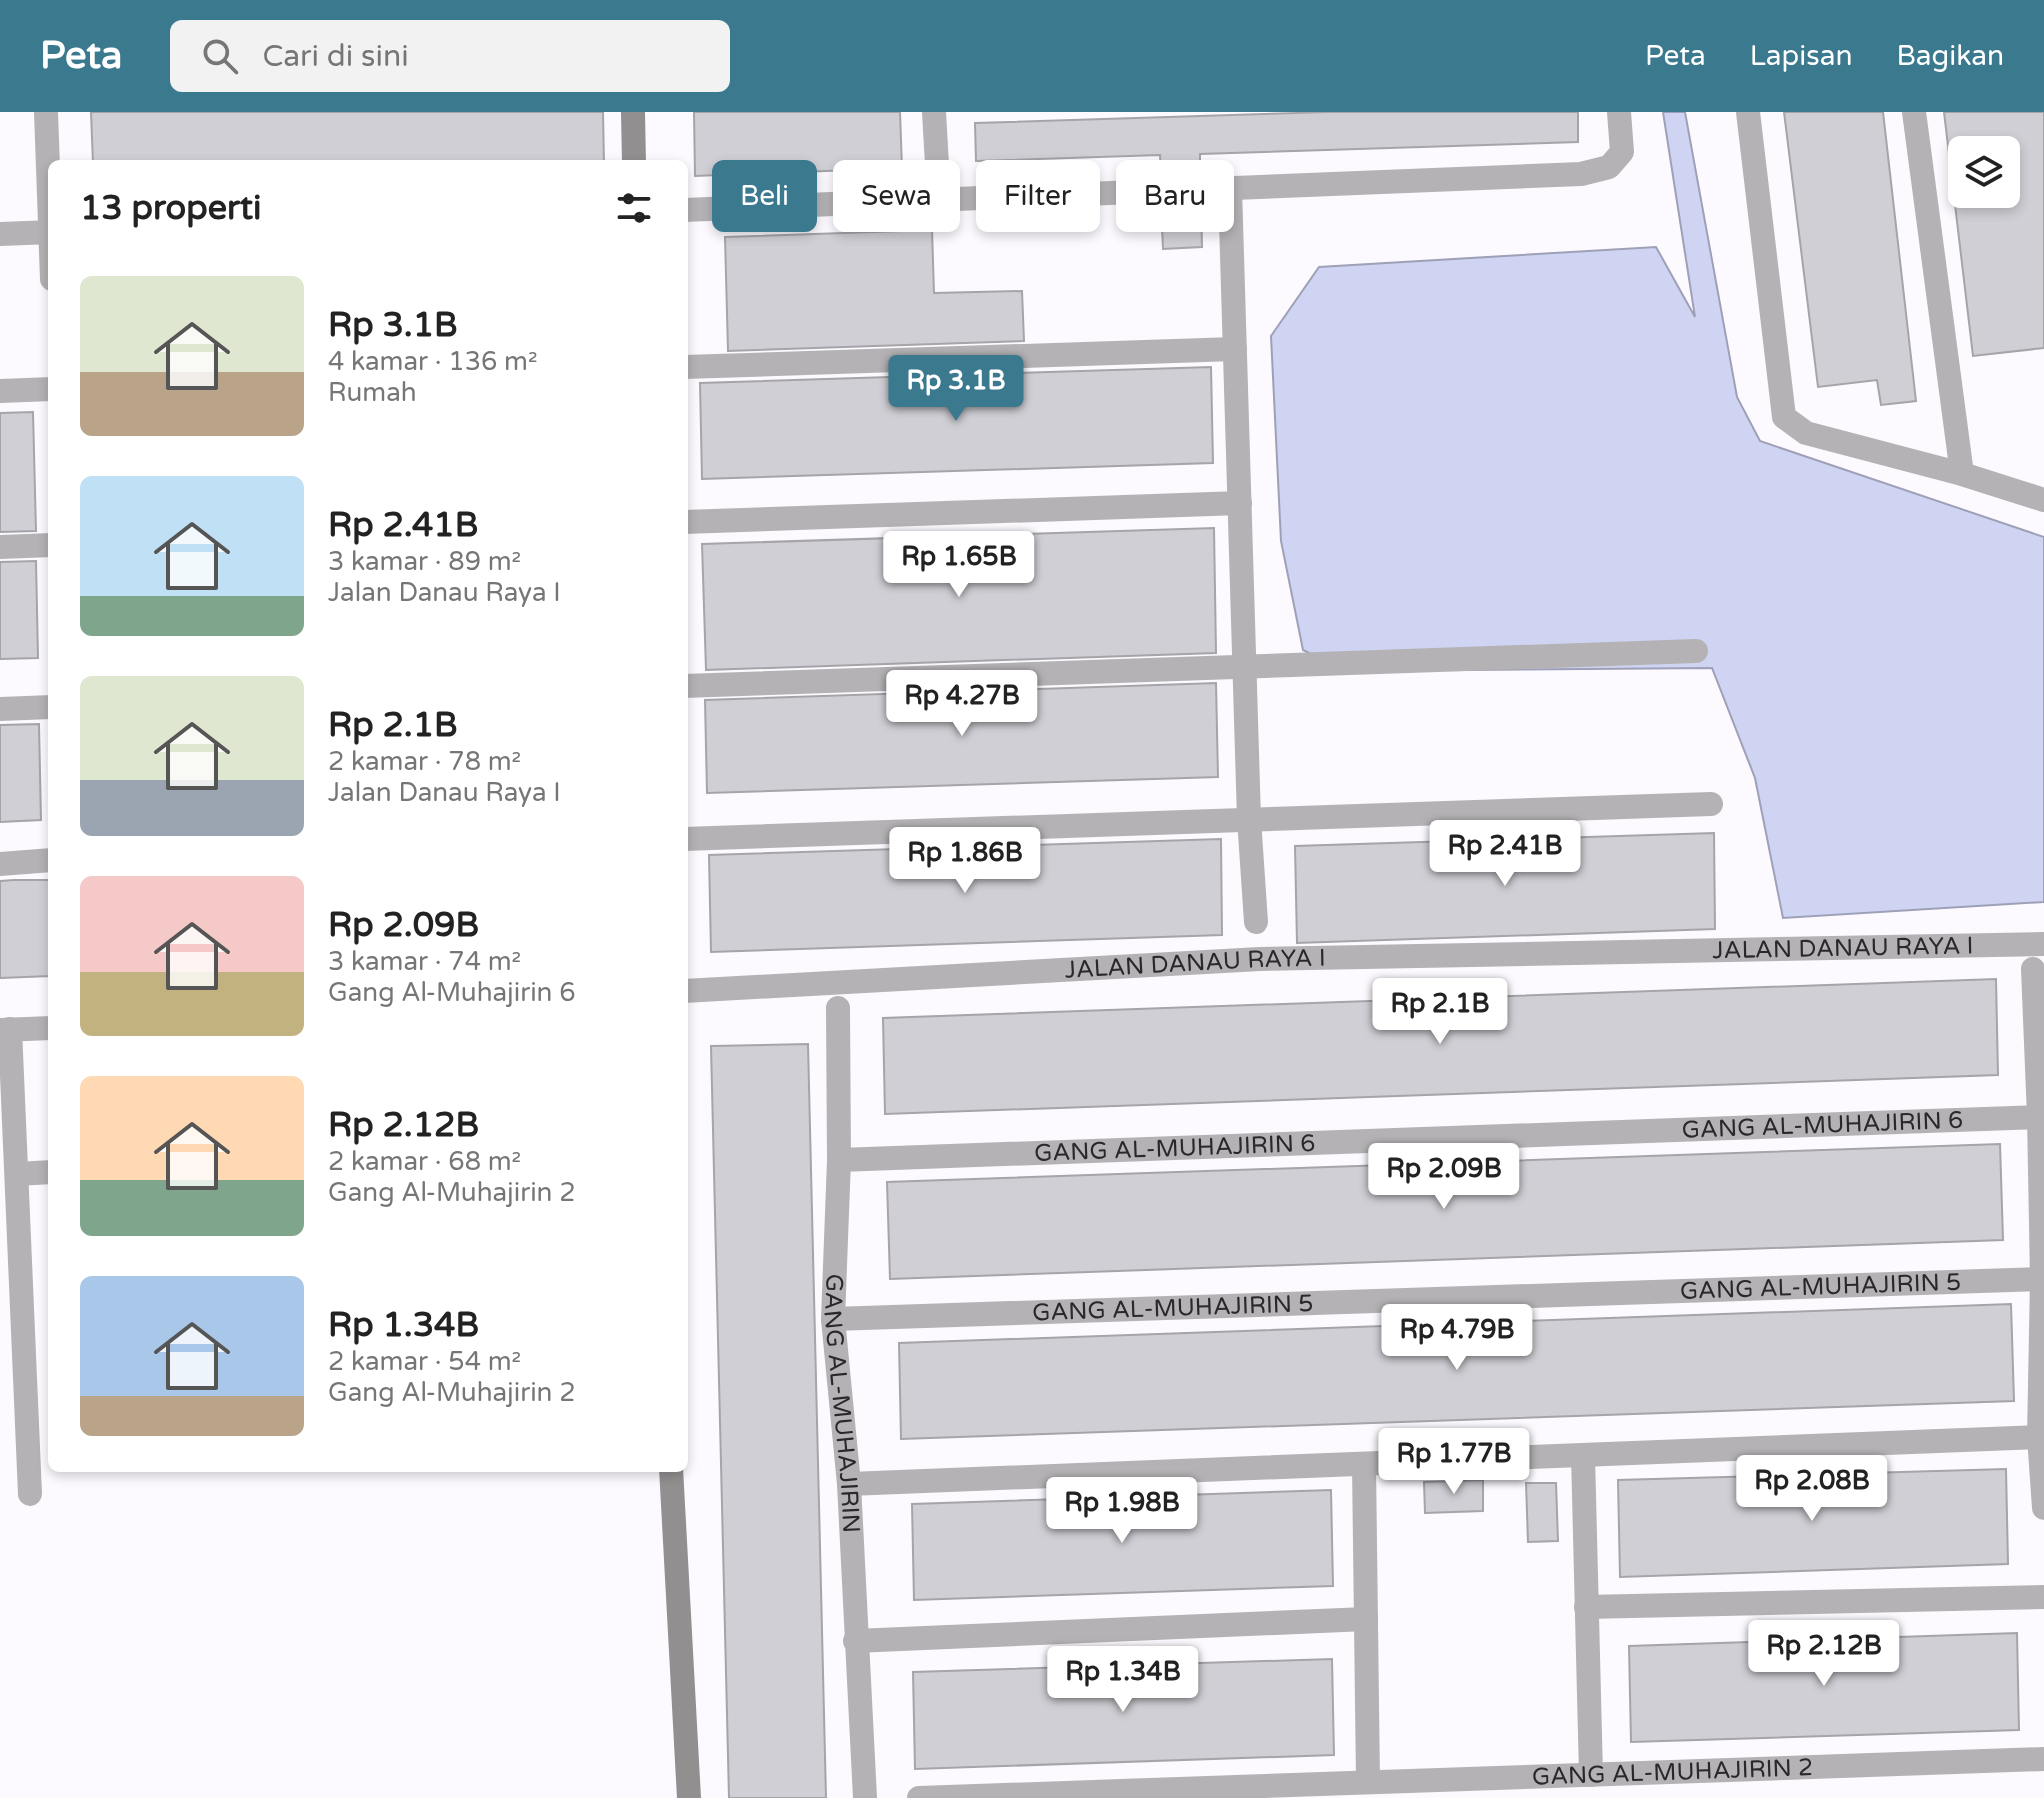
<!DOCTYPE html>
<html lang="id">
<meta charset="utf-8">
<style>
body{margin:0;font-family:"Varela Round",sans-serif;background:#f2f2f2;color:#222;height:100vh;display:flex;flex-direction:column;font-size:30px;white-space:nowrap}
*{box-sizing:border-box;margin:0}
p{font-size:26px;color:#767676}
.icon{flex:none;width:44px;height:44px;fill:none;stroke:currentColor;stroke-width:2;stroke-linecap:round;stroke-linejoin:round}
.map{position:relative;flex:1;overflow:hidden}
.panel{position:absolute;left:48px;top:48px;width:640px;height:1312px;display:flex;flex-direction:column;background:#fff;border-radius:12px;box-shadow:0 4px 12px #0003}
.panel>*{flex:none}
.guide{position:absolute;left:712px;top:48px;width:760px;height:72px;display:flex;gap:16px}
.controls{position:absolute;left:1948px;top:24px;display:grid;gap:16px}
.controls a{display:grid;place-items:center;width:72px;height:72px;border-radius:12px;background:#fff;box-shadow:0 4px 12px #0003;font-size:40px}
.price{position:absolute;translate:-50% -68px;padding:0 18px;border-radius:8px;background:#fff;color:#222;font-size:26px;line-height:52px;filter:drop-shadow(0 2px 4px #0008)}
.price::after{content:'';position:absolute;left:50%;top:48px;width:24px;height:18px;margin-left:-12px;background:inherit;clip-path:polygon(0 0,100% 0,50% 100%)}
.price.active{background:#3b798f;color:#fff}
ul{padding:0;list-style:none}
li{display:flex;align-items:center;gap:24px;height:200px;padding:0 32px}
li span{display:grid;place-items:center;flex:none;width:224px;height:160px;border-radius:12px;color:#555}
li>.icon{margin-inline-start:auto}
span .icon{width:96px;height:96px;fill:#fffc;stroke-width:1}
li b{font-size:34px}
h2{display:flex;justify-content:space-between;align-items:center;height:96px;padding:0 32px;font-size:34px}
.chip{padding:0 28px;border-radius:12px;background:#fff;box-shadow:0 4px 12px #0003;font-size:28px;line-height:72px}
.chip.active{background:#3b798f;color:#fff}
header{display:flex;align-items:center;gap:48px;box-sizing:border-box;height:112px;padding:0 40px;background:#3b798f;color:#fff}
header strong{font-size:38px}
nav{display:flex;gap:44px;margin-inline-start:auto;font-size:28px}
.search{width:560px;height:72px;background:#f2f2f2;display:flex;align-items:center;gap:20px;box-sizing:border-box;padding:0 28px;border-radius:12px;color:#767676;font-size:30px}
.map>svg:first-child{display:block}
.water{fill:#cfd4f3;stroke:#9ea0b7;stroke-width:2}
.building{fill:#d0cfd5;stroke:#a5a4a9;stroke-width:2;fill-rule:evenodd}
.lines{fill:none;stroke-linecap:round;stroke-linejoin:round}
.street{stroke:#b4b2b4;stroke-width:24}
.secondary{stroke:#928f91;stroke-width:24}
.labels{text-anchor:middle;stroke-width:6;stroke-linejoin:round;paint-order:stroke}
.street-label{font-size:24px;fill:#2a282a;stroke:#fff}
</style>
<header>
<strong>Peta</strong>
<div class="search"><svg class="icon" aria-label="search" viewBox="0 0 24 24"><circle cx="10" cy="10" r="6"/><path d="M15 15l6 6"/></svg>Cari di sini</div>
<nav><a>Peta</a><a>Lapisan</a><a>Bagikan</a></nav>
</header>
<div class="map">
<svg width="2044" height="1686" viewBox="0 0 2044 1686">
<rect width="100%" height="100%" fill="#fdfaff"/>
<path class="water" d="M 1663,0 L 1685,0 L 1737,285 L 1760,329 L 2044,425 L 2044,790 L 1783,806 L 1755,666 L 1712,556 L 1345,559 L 1303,538 L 1281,429 L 1271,224 L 1319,155 L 1656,135 L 1695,205 Z"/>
<g class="building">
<path d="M 91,0 L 603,0 L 604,52 L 93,52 Z"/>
<path d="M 694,0 L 900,0 L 902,56 L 695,64 Z"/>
<path d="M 1330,0 L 1578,0 L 1578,30 L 1200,42 L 1200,62 L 1161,64 L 1160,43 L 976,49 L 975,11 Z"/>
<path d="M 1784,0 L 1883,0 L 1916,289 L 1881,293 L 1877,268 L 1818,275 Z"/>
<path d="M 1944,0 L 2044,0 L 2044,236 L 1973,244 ZM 1962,38 L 2006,38 L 2006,82 L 1962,82 Z"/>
<path d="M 1201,92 L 1202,135 L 1163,137 L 1161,94 Z"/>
<path d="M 932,118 L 934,181 L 1022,179 L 1024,229 L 728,239 L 725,125 Z"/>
<path d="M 1211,255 L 1213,351 L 702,367 L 700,271 Z"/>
<path d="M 33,300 L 36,419 L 0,420 L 0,301 Z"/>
<path d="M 1214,416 L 1216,541 L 706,558 L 702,432 Z"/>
<path d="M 36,449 L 38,546 L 0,547 L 0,450 Z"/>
<path d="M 1216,571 L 1218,665 L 707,681 L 705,588 Z"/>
<path d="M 39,612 L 41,708 L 0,710 L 0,613 Z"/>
<path d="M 1714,721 L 1715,817 L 1297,831 L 1295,734 Z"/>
<path d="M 1221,727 L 1222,823 L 711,840 L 709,743 Z"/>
<path d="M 14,768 L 50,768 L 51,864 L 0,866 L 0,769 Z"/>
<path d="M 1996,867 L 1998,963 L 885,1002 L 883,906 Z"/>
<path d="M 808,932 L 826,1686 L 729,1686 L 711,934 Z"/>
<path d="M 2000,1032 L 2003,1128 L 890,1167 L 887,1070 Z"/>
<path d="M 2011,1192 L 2014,1289 L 901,1327 L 899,1231 Z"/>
<path d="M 2006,1357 L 2008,1452 L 1620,1465 L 1618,1368 Z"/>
<path d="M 1483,1368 L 1483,1399 L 1425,1401 L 1424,1370 Z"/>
<path d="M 1526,1371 L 1556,1371 L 1558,1429 L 1528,1430 Z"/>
<path d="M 1331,1378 L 1333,1474 L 914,1488 L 912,1392 Z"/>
<path d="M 2017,1521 L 2019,1618 L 1631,1630 L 1629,1534 Z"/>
<path d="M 1332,1547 L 1334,1643 L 915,1657 L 913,1560 Z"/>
</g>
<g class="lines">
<g class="street">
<path d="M 46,0 L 52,167"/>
<path d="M 934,0 L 939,88"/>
<path d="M 1748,0 L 1784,305 L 1806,321 L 1962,362 L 2044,388"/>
<path d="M 1914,0 L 1962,362"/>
<path d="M 1230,77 L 1249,707 L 1256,810"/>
<path d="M 684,98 L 1581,62 L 1609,55 L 1622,40 L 1619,0"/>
<path d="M 0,122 L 52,120"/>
<path d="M 684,255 L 1235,237"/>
<path d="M 0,279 L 52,277"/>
<path d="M 684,410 L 1240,391"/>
<path d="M 0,435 L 52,433"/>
<path d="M 684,574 L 1696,539"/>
<path d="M 0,597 L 52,595"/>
<path d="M 684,727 L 1711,692"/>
<path d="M 0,752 L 52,748"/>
<path d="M 2033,857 L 2039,1005 L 2042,1167 L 2039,1325 L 2044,1396"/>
<path id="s1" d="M 684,879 L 1260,847 L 2044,832"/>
<path id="s2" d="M 838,896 L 839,1048 L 833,1207 L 849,1372 L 865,1686"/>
<path d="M 10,917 L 30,1382"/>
<path d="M 0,918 L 52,916"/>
<path id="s3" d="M 839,1048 L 2039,1005"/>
<path d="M 17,1062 L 52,1060"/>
<path id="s4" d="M 833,1207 L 2042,1167"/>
<path d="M 1583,1343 L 1591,1663"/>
<path d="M 1364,1352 L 1368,1670"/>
<path d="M 849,1372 L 2039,1325"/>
<path d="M 1586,1495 L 2044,1485"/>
<path d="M 855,1529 L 1366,1507"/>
<path id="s5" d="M 919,1686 L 2044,1647"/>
</g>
<g class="secondary">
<path d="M 633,0 L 634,52"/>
<path d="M 671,1356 L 689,1686"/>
</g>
</g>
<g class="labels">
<g class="street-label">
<text dy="8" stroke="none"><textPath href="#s1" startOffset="1160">JALAN DANAU RAYA I</textPath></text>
<text dy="8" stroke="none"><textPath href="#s1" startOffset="512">JALAN DANAU RAYA I</textPath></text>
<text dy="8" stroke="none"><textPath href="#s3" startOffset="984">GANG AL-MUHAJIRIN 6</textPath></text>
<text dy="8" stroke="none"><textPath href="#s3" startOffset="336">GANG AL-MUHAJIRIN 6</textPath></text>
<text dy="8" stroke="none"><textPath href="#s4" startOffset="988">GANG AL-MUHAJIRIN 5</textPath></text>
<text dy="8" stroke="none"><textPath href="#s4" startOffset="340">GANG AL-MUHAJIRIN 5</textPath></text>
<text dy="8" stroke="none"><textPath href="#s2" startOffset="396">GANG AL-MUHAJIRIN</textPath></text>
<text dy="8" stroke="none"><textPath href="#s5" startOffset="754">GANG AL-MUHAJIRIN 2</textPath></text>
</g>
</g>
</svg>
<div class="controls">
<a><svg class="icon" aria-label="layers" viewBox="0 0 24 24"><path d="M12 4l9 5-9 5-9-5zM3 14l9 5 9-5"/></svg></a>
</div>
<b class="price active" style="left:956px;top:311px">Rp 3.1B</b>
<b class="price" style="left:959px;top:487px">Rp 1.65B</b>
<b class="price" style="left:962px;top:626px">Rp 4.27B</b>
<b class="price" style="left:1505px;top:776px">Rp 2.41B</b>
<b class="price" style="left:965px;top:783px">Rp 1.86B</b>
<b class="price" style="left:1440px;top:934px">Rp 2.1B</b>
<b class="price" style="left:1444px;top:1099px">Rp 2.09B</b>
<b class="price" style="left:1457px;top:1260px">Rp 4.79B</b>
<b class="price" style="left:1454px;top:1384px">Rp 1.77B</b>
<b class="price" style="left:1812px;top:1411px">Rp 2.08B</b>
<b class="price" style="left:1122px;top:1433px">Rp 1.98B</b>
<b class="price" style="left:1824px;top:1576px">Rp 2.12B</b>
<b class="price" style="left:1123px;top:1602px">Rp 1.34B</b>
<div class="guide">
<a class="chip active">Beli</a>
<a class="chip">Sewa</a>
<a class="chip">Filter</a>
<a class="chip">Baru</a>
</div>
<section class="panel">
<h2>13 properti<svg class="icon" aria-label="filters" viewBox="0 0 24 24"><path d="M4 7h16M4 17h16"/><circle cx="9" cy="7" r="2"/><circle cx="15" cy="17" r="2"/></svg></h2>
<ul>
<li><span style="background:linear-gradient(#dfe7d0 60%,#b9a48a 0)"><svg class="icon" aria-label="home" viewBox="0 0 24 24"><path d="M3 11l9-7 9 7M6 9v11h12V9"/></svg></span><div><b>Rp 3.1B</b><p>4 kamar · 136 m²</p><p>Rumah</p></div></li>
<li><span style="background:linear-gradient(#bfe0f5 75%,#7fa58c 0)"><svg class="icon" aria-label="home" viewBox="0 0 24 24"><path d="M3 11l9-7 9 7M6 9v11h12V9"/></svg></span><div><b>Rp 2.41B</b><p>3 kamar · 89 m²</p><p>Jalan Danau Raya I</p></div></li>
<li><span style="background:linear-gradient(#dfe7d0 65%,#9aa5b1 0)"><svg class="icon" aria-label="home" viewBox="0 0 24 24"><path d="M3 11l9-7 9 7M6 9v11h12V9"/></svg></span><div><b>Rp 2.1B</b><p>2 kamar · 78 m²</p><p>Jalan Danau Raya I</p></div></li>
<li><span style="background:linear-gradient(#f6c9c9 60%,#c2b280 0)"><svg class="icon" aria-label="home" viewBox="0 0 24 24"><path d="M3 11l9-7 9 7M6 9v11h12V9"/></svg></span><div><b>Rp 2.09B</b><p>3 kamar · 74 m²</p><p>Gang Al-Muhajirin 6</p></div></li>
<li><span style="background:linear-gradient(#ffd9b3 65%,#7fa58c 0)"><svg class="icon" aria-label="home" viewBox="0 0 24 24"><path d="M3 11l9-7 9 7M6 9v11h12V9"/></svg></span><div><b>Rp 2.12B</b><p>2 kamar · 68 m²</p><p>Gang Al-Muhajirin 2</p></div></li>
<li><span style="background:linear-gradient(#a9c7e8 75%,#b9a48a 0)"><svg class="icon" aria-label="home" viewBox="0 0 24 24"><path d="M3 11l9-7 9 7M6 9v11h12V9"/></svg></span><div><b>Rp 1.34B</b><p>2 kamar · 54 m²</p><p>Gang Al-Muhajirin 2</p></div></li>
</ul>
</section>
</div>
